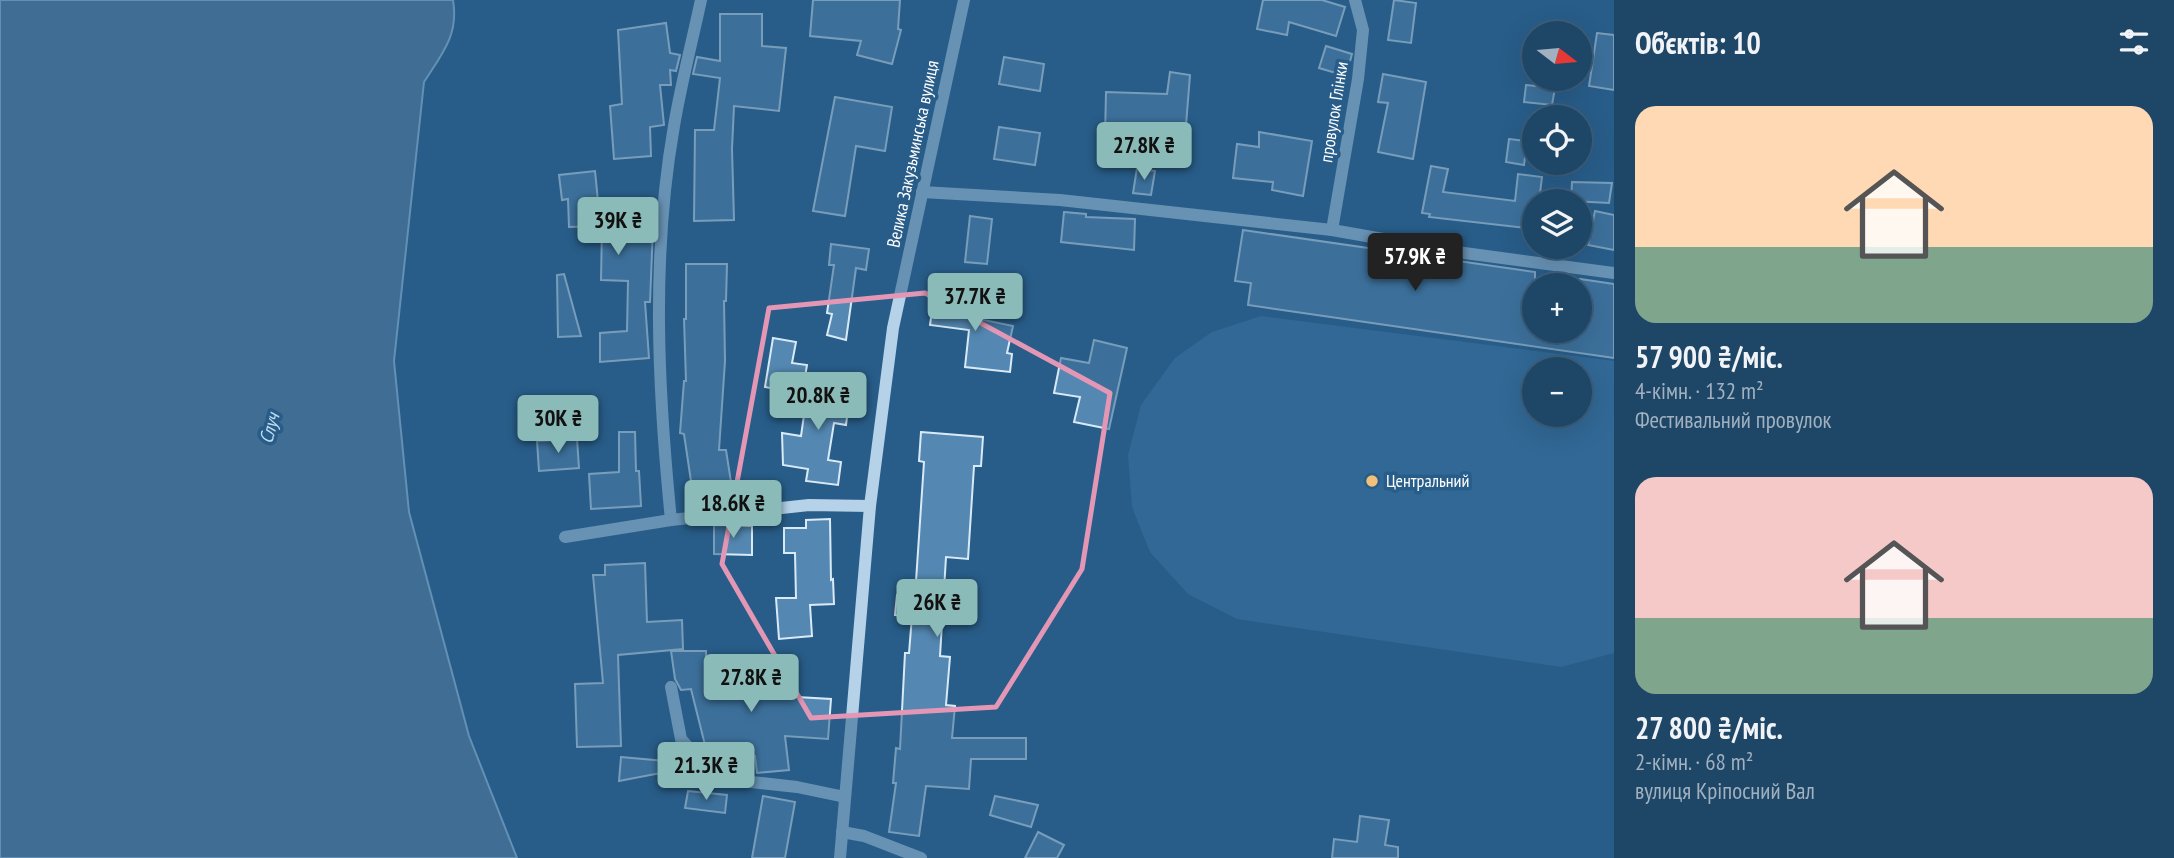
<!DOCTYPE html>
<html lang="uk">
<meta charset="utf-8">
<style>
body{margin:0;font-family:"PT Sans Narrow",sans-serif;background:#264d6d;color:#f1f3f6;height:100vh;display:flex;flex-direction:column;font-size:26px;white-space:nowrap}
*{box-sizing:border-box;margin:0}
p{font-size:23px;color:#a1b1c0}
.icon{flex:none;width:38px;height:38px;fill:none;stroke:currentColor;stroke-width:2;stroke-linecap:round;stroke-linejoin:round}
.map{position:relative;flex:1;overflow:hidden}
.side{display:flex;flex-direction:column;background:#1e4667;width:560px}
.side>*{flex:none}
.needle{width:46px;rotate:106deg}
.buttons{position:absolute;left:1522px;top:21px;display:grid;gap:14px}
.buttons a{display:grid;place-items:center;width:70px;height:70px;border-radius:50%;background:#1e4667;box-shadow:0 7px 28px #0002,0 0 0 2px #3c5e7b;font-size:35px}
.price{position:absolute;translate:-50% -60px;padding:0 16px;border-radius:7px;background:#8bbbb9;color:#111;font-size:23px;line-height:46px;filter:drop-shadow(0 2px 4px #0008)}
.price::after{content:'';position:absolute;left:50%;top:42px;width:21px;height:16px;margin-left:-10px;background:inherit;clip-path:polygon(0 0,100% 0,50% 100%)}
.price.current{background:#222;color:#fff}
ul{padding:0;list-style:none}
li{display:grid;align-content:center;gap:14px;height:371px;padding:0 21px}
li span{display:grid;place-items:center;height:217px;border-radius:21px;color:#555}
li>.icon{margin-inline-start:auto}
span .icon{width:126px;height:126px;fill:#fffc;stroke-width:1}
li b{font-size:30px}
h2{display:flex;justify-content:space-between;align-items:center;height:84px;padding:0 21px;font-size:30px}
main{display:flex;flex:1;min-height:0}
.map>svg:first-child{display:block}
.green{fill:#3c77a5;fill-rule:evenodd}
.water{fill:#5d819f;stroke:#aacee9;stroke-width:2}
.building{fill:#5488b2;stroke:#d9eaf7;stroke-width:2}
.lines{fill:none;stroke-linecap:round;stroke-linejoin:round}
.minor{stroke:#b5d2e9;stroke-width:12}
.marked{fill:none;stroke:#e497b5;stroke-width:5;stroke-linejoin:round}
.poi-dot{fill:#f1c17b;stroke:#285d89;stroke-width:2.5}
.labels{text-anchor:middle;stroke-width:7;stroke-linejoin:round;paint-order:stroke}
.street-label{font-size:18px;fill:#fff;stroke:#285d89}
.poi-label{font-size:18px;fill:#fff;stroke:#285d89;text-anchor:start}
.water-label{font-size:19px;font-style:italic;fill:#c1dcf0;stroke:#285d89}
</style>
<main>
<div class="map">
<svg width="1614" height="858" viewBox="0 0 1614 858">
<rect width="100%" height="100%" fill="#285d89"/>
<path class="green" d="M 1261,316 L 1614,361 L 1614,653 L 1561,667 L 1237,619 L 1188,594 L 1150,552 L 1132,507 L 1128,455 L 1141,405 L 1175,358 L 1212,332 ZM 1535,369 L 1580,369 L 1580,415 L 1535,415 Z"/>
<path class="water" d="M 0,0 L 453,0 C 459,35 442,54 424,82 L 394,361 L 409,512 L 469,736 L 517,858 L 0,858 Z"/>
<g class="building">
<path d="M 813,0 L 900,0 L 898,29 L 901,30 L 892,64 L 857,55 L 861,41 L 810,36 Z"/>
<path d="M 1263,0 L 1322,0 L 1345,7 L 1336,36 L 1289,22 L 1287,35 L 1257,29 Z"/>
<path d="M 1394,0 L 1416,3 L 1411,43 L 1388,40 Z"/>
<path d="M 720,14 L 762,14 L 762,46 L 786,48 L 779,111 L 734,106 L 732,149 L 734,220 L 694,221 L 695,130 L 714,130 L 720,78 L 693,74 L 697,57 L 720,61 Z"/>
<path d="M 666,23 L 670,53 L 680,55 L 676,71 L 670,70 L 671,85 L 660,85 L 664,125 L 650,127 L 651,156 L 614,159 L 610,106 L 622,104 L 618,30 Z"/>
<path d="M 1597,33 L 1614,35 L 1614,90 L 1589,86 Z"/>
<path d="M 1326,46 L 1352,54 L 1346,76 L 1319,68 Z"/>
<path d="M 1004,57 L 1044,64 L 1040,91 L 999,84 Z"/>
<path d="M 1170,72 L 1190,75 L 1185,138 L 1135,134 L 1135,138 L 1105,137 L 1106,92 L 1167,94 Z"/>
<path d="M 1383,74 L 1426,82 L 1413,159 L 1378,152 L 1388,103 L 1378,102 Z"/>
<path d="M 1526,85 L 1555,88 L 1552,105 L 1524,102 Z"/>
<path d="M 835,97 L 892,107 L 885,151 L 856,146 L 845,216 L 813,211 Z"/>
<path d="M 999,127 L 1040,133 L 1035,165 L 994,159 Z"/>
<path d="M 1259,132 L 1312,141 L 1303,196 L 1272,190 L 1273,182 L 1233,178 L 1237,144 L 1259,147 Z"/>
<path d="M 1509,139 L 1527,141 L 1524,165 L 1506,162 Z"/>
<path d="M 1431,166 L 1448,169 L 1443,192 L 1515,201 L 1518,174 L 1542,177 L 1539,201 L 1535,201 L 1535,229 L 1429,217 L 1430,214 L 1422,213 Z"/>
<path d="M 1137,168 L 1155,171 L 1151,195 L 1133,193 Z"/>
<path d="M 595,171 L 598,201 L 654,203 L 650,302 L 645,302 L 649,358 L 600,362 L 600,333 L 627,331 L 628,281 L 601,280 L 602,226 L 569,227 L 568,199 L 562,200 L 559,175 Z"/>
<path d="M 1572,182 L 1612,183 L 1609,203 L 1571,201 Z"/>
<path d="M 1595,211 L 1614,215 L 1614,250 L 1588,245 Z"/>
<path d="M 1064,212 L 1086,214 L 1086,217 L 1135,219 L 1134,250 L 1061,242 Z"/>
<path d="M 970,216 L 992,219 L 987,264 L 965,262 Z"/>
<path d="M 1243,230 L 1535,272 L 1535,331 L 1580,331 L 1580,279 L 1614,284 L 1614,358 L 1248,305 L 1251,283 L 1235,281 Z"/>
<path d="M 831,244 L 869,249 L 866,270 L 856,268 L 846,340 L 827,335 L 832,314 L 827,313 L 834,265 L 829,265 Z"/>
<path d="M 686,264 L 727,264 L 726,301 L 724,301 L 725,361 L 719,450 L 726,450 L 731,482 L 692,488 L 684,434 L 680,433 L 684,381 L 686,381 L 684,319 L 686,319 Z"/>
<path d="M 564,274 L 581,336 L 558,337 L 557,275 Z"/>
<path d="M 934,296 L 981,302 L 979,319 L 1013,326 L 1007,353 L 1012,354 L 1010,372 L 965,367 L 969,330 L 930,325 Z"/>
<path d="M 773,338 L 796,342 L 792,363 L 807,365 L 802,394 L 765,387 Z"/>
<path d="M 1094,340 L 1127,348 L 1109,429 L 1074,422 L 1080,397 L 1054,393 L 1061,358 L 1089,363 Z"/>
<path d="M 809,380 L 851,386 L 846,425 L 834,423 L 828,460 L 841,462 L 838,485 L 806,481 L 808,469 L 783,465 L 782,433 L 801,436 Z"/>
<path d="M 619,432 L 635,432 L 636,471 L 639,471 L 641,506 L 591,509 L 589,474 L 619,472 Z"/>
<path d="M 921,432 L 983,437 L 981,466 L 974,466 L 968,559 L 946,557 L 940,656 L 950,657 L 946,705 L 955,706 L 952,738 L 1026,738 L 1026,759 L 971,759 L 969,789 L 926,786 L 919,836 L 889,832 L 896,783 L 893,783 L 896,748 L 900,749 L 905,653 L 909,653 L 912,616 L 895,615 L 897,595 L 915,596 L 924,462 L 919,461 Z"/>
<path d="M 577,439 L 579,468 L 539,471 L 537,441 Z"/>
<path d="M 830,519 L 831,580 L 833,579 L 834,604 L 810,605 L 812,636 L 779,639 L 776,598 L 796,598 L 795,553 L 784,553 L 784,528 L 806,528 L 806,520 Z"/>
<path d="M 714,525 L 752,526 L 752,555 L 714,554 Z"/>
<path d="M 645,563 L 647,622 L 682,620 L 683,649 L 618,655 L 621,746 L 577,747 L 575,684 L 603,683 L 593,575 L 605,575 L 605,565 Z"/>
<path d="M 671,651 L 706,651 L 706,692 L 777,675 L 776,666 L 795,664 L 797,697 L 831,699 L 828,739 L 785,736 L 789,770 L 757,773 L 755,756 L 714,764 L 708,757 L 691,689 L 681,690 L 675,679 Z"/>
<path d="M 621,757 L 687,763 L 687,768 L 619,781 Z"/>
<path d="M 688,791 L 727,795 L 725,813 L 685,808 Z"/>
<path d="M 763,796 L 795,802 L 785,858 L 752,858 Z"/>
<path d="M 995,796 L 1038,805 L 1031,827 L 990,815 Z"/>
<path d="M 1360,816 L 1389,820 L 1385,845 L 1398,847 L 1398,858 L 1332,858 L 1334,839 L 1357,842 Z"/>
<path d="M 1038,832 L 1064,845 L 1057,858 L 1025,858 Z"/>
</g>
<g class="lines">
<g class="minor">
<path d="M 922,192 L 1060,200 L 1332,230 L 1457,252 L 1614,273"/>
<path d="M 1332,230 L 1358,79 L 1363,30 L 1355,0"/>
<path d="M 671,520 C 658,390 651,256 674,126 C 681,84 692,42 701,0"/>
<path d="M 565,537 L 671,520 L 809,505 L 870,506"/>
<path d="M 671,687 L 681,739 L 715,778 L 797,787 L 845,797"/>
<path d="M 842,832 L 864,836 L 921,858"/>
<path d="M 840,858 L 870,506 L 893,328 L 964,0"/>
</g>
</g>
<path d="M0 0H1614V858H0ZM 925,293 L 1110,393 L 1082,569 L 996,707 L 811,718 L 722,564 L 769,308 Z" fill="#285d89" fill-opacity=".55" fill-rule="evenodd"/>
<path class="marked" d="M 925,293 L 1110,393 L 1082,569 L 996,707 L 811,718 L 722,564 L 769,308 Z"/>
<circle class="poi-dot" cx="1372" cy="481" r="7"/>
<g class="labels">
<g class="street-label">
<text transform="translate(1334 112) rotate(-81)" y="6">провулок Глінки</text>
<text transform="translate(913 154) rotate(-78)" y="6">Велика Закузьминська вулиця</text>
</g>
<g class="poi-label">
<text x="1386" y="487">Центральний</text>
</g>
<g class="water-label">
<text transform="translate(269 428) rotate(-75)" y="7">Случ</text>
</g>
</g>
</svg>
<div class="buttons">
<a><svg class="needle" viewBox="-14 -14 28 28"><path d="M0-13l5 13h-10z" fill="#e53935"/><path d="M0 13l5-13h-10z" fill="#a1b1c0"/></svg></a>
<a><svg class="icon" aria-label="locate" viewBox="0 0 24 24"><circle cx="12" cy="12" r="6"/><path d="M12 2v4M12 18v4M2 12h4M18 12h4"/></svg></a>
<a><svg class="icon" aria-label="layers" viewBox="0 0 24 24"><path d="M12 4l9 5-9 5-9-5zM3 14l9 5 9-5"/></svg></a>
<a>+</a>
<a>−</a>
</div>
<b class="price" style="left:1144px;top:182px">27.8K ₴</b>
<b class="price" style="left:618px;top:257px">39K ₴</b>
<b class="price current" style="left:1415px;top:293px">57.9K ₴</b>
<b class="price" style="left:975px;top:333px">37.7K ₴</b>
<b class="price" style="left:818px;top:432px">20.8K ₴</b>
<b class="price" style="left:558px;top:455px">30K ₴</b>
<b class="price" style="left:733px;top:540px">18.6K ₴</b>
<b class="price" style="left:937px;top:639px">26K ₴</b>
<b class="price" style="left:751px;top:714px">27.8K ₴</b>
<b class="price" style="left:706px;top:802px">21.3K ₴</b>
</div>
<section class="side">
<h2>Об’єктів: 10<svg class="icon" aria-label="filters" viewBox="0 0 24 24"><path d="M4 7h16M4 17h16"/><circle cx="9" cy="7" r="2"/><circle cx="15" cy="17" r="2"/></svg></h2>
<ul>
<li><span style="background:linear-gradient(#ffd9b3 65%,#7fa58c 0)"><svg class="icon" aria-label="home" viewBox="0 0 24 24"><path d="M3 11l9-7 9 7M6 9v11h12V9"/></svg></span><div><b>57 900 ₴/міс.</b><p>4-кімн. · 132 m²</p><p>Фестивальний провулок</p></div></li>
<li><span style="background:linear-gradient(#f6c9c9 65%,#7fa58c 0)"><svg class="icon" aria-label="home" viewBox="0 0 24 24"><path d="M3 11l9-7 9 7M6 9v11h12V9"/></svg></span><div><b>27 800 ₴/міс.</b><p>2-кімн. · 68 m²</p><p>вулиця Кріпосний Вал</p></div></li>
</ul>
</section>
</main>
